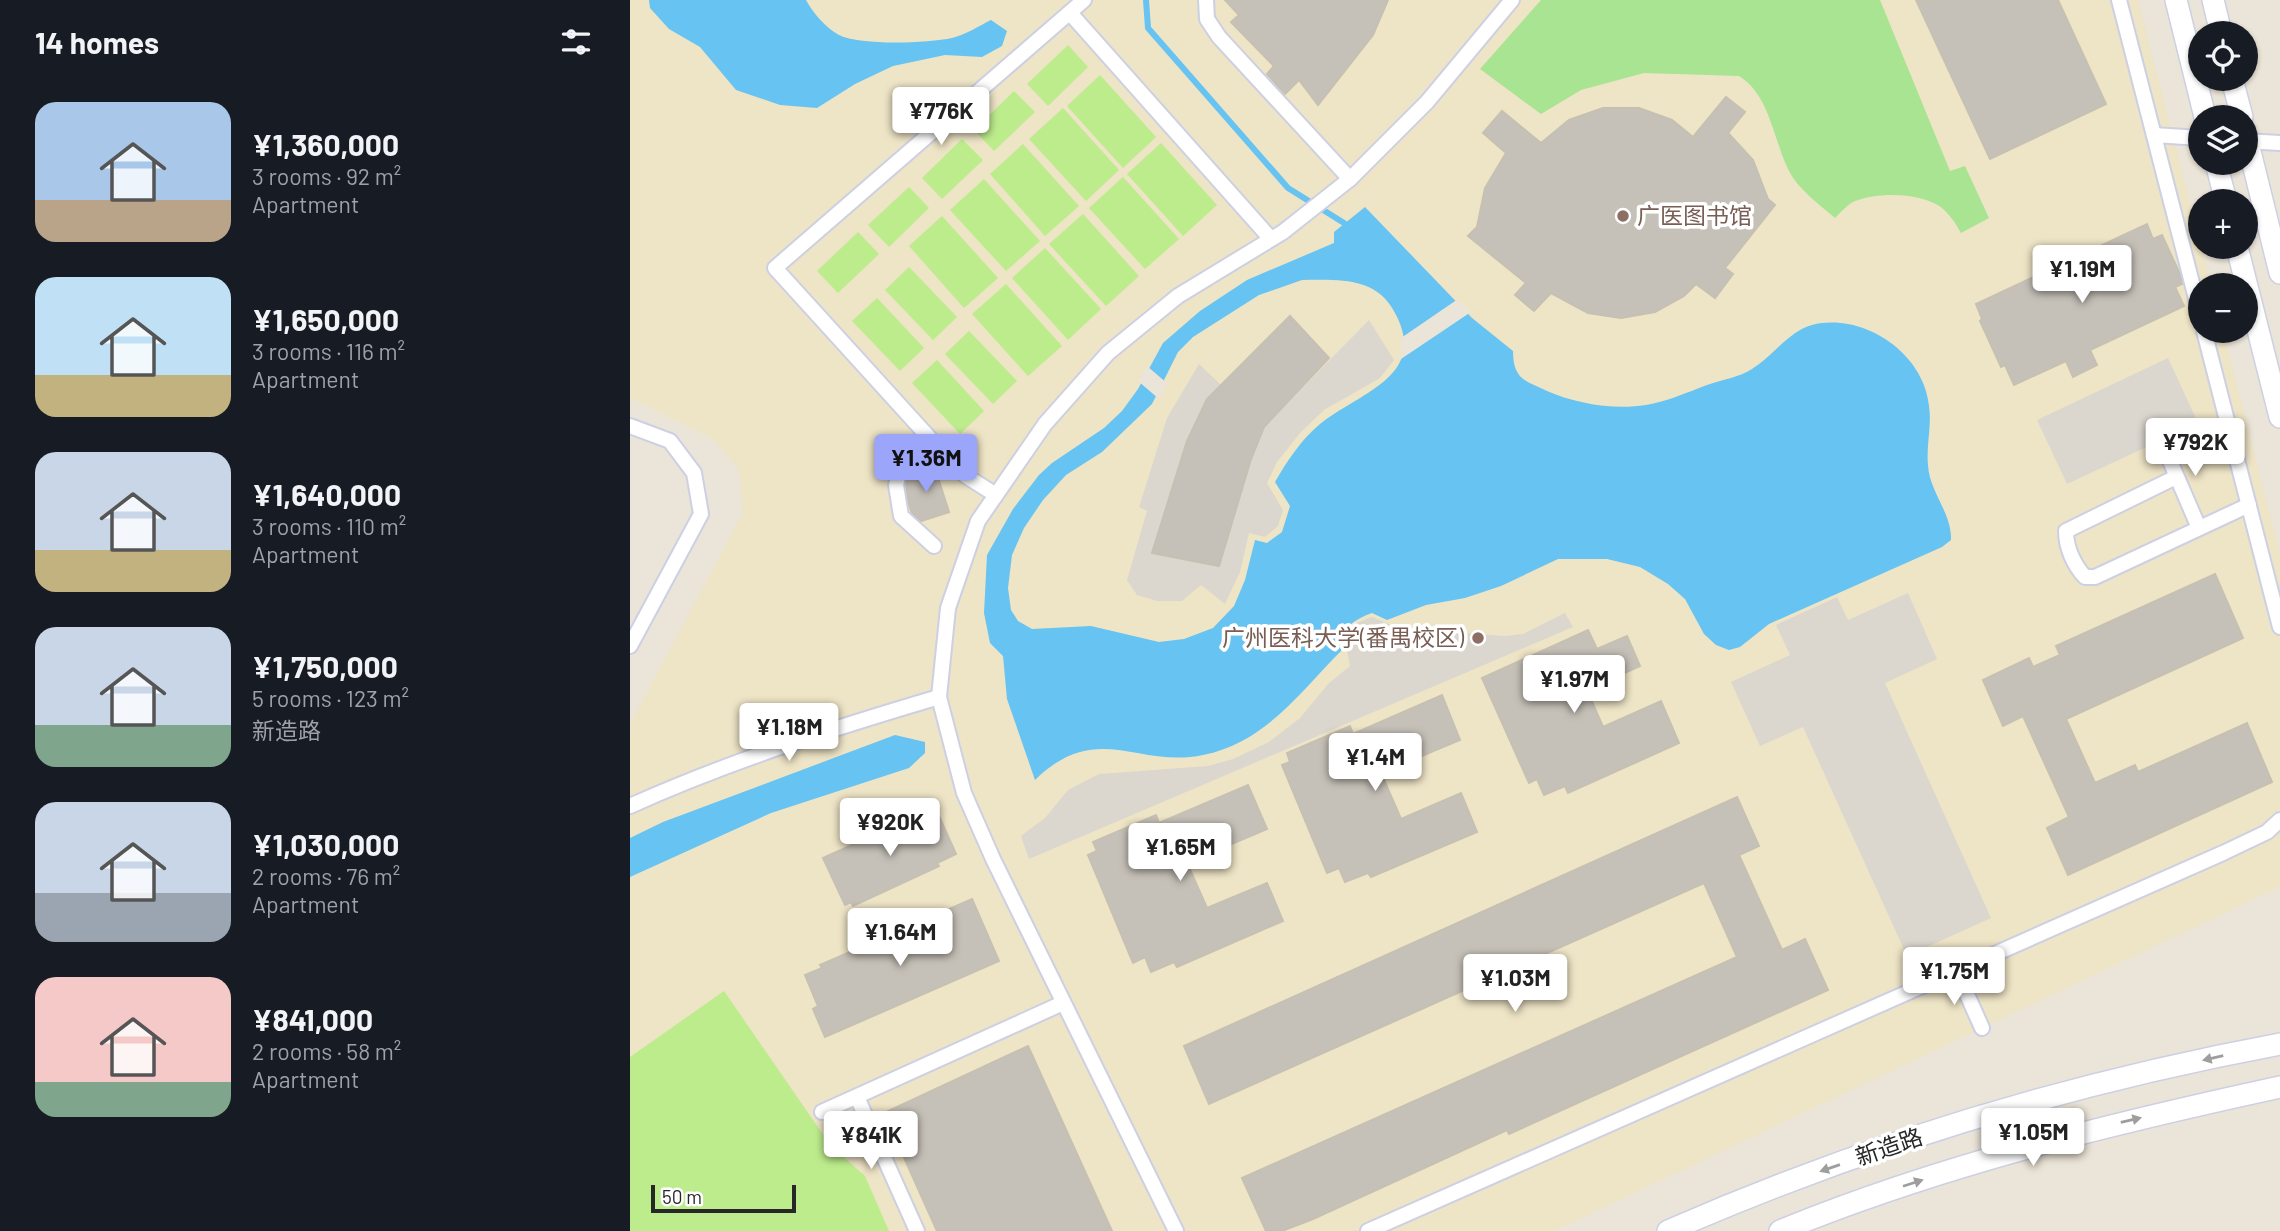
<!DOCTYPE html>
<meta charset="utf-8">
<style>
body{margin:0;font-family:Barlow,"Noto Sans SC",sans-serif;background:#242831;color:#f1f3f6;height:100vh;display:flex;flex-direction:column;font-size:26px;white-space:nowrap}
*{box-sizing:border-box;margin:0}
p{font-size:23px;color:#9ea1a6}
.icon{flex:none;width:38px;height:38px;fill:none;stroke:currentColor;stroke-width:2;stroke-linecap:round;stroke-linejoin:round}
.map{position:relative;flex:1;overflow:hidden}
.details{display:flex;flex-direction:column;background:#171b24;width:630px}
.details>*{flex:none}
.controls{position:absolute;left:1558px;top:21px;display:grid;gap:14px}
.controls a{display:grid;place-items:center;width:70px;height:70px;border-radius:50%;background:#171b24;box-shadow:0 2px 5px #0004;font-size:35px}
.scale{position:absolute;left:21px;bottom:18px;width:145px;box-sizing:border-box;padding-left:7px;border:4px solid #272727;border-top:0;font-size:19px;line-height:24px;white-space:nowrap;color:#272727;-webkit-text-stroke:5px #fff;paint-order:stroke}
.price{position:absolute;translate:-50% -60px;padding:0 16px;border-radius:7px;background:#fff;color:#222;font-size:23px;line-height:46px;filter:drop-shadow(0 2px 4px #0008)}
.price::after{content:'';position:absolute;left:50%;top:42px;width:21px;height:16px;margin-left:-10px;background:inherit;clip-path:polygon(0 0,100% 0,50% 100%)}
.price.on{background:#9ba6fa;color:#111}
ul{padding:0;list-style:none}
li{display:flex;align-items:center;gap:21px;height:175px;padding:0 35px}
li span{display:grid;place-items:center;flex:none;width:196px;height:140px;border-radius:21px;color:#555}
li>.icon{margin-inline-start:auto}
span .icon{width:84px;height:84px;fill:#fffc;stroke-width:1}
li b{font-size:30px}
h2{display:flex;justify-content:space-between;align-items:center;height:84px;padding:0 35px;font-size:30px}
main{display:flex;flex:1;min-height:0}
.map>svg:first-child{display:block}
.education{fill:#eee4c6}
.green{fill:#a8e492}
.pitch{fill:#bdec8d}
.plaza{fill:#dbd7cf}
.water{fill:#66c3f2;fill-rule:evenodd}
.pier{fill:#ebe4d8}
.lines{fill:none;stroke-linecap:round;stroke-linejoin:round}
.stream{stroke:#66c3f2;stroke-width:6}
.building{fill:#c6c1b8;stroke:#c6c0b2;stroke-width:2}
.street-casing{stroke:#cdd0e2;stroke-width:18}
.secondary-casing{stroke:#cdd0e2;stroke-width:24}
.street{stroke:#fff;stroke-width:14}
.secondary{stroke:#fff;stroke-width:21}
.oneway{fill:#9e9e9e}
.education-dot{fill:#8d6e63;stroke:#fff;stroke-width:2.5}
.labels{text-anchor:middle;stroke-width:7;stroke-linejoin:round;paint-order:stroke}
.education-label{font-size:23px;fill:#785e54;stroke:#fff;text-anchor:start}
.street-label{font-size:23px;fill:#272727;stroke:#fff}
</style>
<main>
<section class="details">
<h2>14 homes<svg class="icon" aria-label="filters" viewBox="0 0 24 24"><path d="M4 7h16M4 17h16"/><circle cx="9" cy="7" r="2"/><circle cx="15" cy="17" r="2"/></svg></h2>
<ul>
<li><span style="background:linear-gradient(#a9c7e8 70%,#b9a48a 0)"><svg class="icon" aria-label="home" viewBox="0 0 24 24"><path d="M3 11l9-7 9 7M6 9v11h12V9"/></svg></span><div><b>¥1,360,000</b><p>3 rooms · 92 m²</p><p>Apartment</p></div></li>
<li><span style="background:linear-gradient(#bfe0f5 70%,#c2b280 0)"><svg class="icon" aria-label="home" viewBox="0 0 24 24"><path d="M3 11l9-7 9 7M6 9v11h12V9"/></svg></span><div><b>¥1,650,000</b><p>3 rooms · 116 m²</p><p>Apartment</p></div></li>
<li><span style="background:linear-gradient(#c9d6e8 70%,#c2b280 0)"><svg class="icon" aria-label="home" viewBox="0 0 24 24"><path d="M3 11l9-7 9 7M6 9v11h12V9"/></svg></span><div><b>¥1,640,000</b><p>3 rooms · 110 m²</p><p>Apartment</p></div></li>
<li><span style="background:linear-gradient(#c9d6e8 70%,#7fa58c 0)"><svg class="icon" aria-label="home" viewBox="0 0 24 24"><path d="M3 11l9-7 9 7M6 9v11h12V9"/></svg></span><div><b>¥1,750,000</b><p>5 rooms · 123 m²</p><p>新造路</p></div></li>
<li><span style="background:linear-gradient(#c9d6e8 65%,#9aa5b1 0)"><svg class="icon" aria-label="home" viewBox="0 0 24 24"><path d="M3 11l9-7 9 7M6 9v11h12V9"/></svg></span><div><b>¥1,030,000</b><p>2 rooms · 76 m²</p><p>Apartment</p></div></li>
<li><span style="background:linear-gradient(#f6c9c9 75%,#7fa58c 0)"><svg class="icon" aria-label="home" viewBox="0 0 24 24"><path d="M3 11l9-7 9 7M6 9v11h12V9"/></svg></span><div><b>¥841,000</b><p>2 rooms · 58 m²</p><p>Apartment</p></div></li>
</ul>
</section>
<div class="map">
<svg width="1650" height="1231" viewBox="0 0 1650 1231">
<rect width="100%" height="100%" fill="#ebe4d8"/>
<path class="education" d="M 0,0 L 1508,0 L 1581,285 L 1570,285 L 1570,331 L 1593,331 L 1650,553 L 1650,887 L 924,1231 L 0,1231 L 0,724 L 113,513 L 109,470 L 84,440 L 0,398 Z"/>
<path class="green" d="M 911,0 L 1250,0 L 1320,171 L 1335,166 L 1359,218 L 1331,233 C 1325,222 1317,210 1306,204 C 1285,193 1248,192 1225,201 C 1218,204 1211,212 1205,218 C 1189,204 1169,190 1159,171 C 1143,139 1140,95 1109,76 L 1014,73 L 951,90 L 911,114 L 850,69 Z"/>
<g class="pitch">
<path d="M 438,45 L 458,67 L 418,106 L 397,84 Z"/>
<path d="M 470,75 L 526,137 L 493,168 L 437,106 Z"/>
<path d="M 384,91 L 405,112 L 364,151 L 344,130 Z"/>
<path d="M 433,108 L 489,170 L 456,201 L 399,139 Z"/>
<path d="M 332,139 L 353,160 L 312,199 L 292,178 Z"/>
<path d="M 531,143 L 587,205 L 553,236 L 497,174 Z"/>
<path d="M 393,144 L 449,206 L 415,236 L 360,174 Z"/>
<path d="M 493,177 L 549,239 L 515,269 L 459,208 Z"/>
<path d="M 354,179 L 410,241 L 376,271 L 320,210 Z"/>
<path d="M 279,187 L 299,208 L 259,247 L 238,225 Z"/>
<path d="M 453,214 L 509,276 L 476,306 L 419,244 Z"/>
<path d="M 312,216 L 368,278 L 334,308 L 279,246 Z"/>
<path d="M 228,232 L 249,254 L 208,293 L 187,271 Z"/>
<path d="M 415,248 L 471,309 L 438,340 L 382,278 Z"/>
<path d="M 279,267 L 327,317 L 303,340 L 255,290 Z"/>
<path d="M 376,284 L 432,346 L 398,376 L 342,314 Z"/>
<path d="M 247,298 L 294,348 L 270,371 L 222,321 Z"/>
<path d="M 339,331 L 387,381 L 363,404 L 315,354 Z"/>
<path d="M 307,360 L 354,411 L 330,434 L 282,383 Z"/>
<path d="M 94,991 L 201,1146 L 235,1176 L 259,1231 L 0,1231 L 0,1057 Z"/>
</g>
<g class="plaza">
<path d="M 739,320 L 764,360 L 750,378 L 694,410 L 670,433 L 647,462 L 637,483 L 653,510 L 648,526 L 635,537 L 619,533 L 610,572 L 595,604 L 571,585 L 552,601 L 527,601 L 507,595 L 497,580 L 517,511 L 509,507 L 537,418 L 569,364 L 591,385 L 577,399 L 557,441 L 522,553 L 621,459 L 634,427 Z"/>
<path d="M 1538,358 L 1568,423 L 1437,484 L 1407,420 Z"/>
<path d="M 1278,593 L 1307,659 L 1255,683 L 1361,918 L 1277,956 L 1173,727 L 1130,746 L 1101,682 L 1160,655 L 1146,625 L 1207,597 L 1218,620 Z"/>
<path d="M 935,613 L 943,627 L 399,859 L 391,836 L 415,818 L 438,790 L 469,774 L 578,766 L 603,759 L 639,742 L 670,718 L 698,684 L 720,666 L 715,640 L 724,624 L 742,617 L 759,624 L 756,636 L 764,641 L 788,634 L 810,631 L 875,636 L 893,634 Z"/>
</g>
<g class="water">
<path d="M 19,0 L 176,0 C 183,13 196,28 209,35 C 231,46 298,43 322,38 C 335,35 349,26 361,20 L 377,31 L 372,46 L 352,57 L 315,55 L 263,66 L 225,84 L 187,108 L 150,105 L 106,90 L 70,47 L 39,29 L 20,8 Z"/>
<path d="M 735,207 L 842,318 L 883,351 C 883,379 895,381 917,391 C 947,404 984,410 1016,405 C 1036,402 1058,392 1077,385 C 1091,380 1110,377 1122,369 C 1142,357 1159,331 1182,325 C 1233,312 1294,353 1299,406 C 1302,426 1296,445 1298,465 C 1299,491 1322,513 1321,540 L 1312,547 L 1139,624 L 1110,647 L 1099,650 L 1086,645 L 1074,634 L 1055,599 L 1038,584 L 1010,567 L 977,559 L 928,559 L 871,586 L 835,598 L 796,605 L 757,620 L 742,613 C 723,620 711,628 712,650 C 669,693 636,742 573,755 C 508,769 467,719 405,780 L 377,699 L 373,656 L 360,643 L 354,613 L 357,555 L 383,509 L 409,475 L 422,463 L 474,428 L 492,411 L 508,389 L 533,343 L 570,311 L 617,280 L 704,243 L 704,232 ZM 672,280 C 708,280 746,276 765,313 C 799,376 730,392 690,424 C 671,440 657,461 645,482 L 660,506 L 652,532 L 637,543 L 625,540 L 615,580 L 604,606 L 583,628 L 554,639 L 529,642 L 461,626 L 402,629 L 388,621 L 381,610 L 378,588 L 382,555 L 394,528 L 413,500 L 436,475 L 472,452 L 522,404 L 548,352 L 563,337 L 629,295 Z"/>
<path d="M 265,735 L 295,742 L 295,753 L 279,768 L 141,813 L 0,877 L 0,838 L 33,822 Z"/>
</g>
<g class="pier">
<path d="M 828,299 L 841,312 L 771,359 L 771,338 Z"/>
<path d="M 517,366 L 538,384 L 529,399 L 508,381 Z"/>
</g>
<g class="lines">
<path class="stream" d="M 516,0 L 518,28 L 658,188 L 714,223"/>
</g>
<g class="building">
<path d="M 595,0 L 758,0 L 743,35 L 688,105 L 669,80 L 655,94 L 637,74 L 644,66 L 601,22 L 609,15 Z"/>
<path d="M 1286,0 L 1428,0 L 1476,104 L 1360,159 Z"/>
<path d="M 1096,97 L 1115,112 L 1098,133 L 1123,160 L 1138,199 L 1145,205 L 1095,268 L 1103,274 L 1085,298 L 1066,284 L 1054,296 L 1025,312 L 991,318 L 958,313 L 921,293 L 904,311 L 885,295 L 896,283 L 838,236 L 847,227 L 855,188 L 876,153 L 853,133 L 872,111 L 911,143 L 939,120 L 973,108 L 1009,108 L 1042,120 L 1063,137 Z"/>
<path d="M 1517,224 L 1523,239 L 1532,235 L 1550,274 L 1552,284 L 1545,287 L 1554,306 L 1460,350 L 1467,365 L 1443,377 L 1436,361 L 1384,385 L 1375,365 L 1371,367 L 1350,321 L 1352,319 L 1346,304 Z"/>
<path d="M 660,316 L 699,358 L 634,427 L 621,459 L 589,566 L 522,553 L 557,441 L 577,399 Z"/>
<path d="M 304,465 L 319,512 L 291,521 L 282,513 L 278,502 L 276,485 L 279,473 Z"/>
<path d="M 1585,574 L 1613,638 L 1436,719 L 1465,783 L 1505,765 L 1508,772 L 1617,723 L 1642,782 L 1438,875 L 1417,828 L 1439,817 L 1393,716 L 1373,726 L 1353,680 L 1399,658 L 1403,667 L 1430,655 L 1426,646 Z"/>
<path d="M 958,630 L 967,649 L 997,636 L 1010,666 L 957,690 L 973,727 L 1031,701 L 1049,743 L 938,793 L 935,786 L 914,795 L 907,779 L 899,783 L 852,678 Z"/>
<path d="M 812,695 L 830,740 L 751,773 L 771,819 L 831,793 L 847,832 L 741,877 L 738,873 L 715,882 L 709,868 L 697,873 L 652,765 L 660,762 L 657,753 L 720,726 L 723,734 Z"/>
<path d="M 618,785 L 637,829 L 557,863 L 577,908 L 637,883 L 653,921 L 547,967 L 544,962 L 521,972 L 515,957 L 503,963 L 458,855 L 467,851 L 463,842 L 526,815 L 529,823 Z"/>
<path d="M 1107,797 L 1129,846 L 1109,855 L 1152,950 L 1175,939 L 1198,990 L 879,1134 L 877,1130 L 683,1219 L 652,1231 L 636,1231 L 612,1178 L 1107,957 L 1074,883 L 579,1104 L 554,1046 Z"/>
<path d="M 305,807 L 326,854 L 307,863 L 309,866 L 223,906 L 221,902 L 215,905 L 193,858 Z"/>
<path d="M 342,899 L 369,961 L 195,1037 L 183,1009 L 188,1006 L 175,975 L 192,968 L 190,965 Z"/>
<path d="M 398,1046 L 482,1231 L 307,1231 L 254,1113 Z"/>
</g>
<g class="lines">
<defs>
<g id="street">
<path d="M 576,0 L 577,19 L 589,37 L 720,179"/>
<path d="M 1489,0 L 1570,314"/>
<path d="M 440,13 L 641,239"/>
<path d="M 1524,135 L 1570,138"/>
<path d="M 1615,141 L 1650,143"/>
<path d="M 1574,331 L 1650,627"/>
<path d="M 0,426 L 40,441 L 64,473 L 71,514 L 0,646"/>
<path d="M 295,433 L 270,468 L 266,485 L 271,516 L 304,546"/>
<path d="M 1531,440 L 1569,528"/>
<path d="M 1546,477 L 1436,531 C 1436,548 1444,565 1455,577 L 1465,577 L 1619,505"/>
<path d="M 366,495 L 336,476 L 324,465 L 145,268 L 454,0"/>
<path d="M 0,806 C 100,761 204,728 309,697"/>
<path d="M 1327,972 L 1352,1028"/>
<path d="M 227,1097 L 287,1231"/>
<path d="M 192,1112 L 433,1003"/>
<path d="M 546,1231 L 363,859 L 334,793 L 309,697 L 318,608 L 348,521 L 415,424 L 478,353 L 548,296 L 653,232 L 720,179 L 797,102 L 882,0"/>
<path d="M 738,1231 L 1593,853 L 1637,832 L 1650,820"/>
</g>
<g id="secondary">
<path d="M 1546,0 L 1575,117"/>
<path d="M 1583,0 L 1591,33"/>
<path d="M 1602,79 L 1612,117"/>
<path d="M 1615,131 L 1650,273"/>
<path d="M 1586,163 L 1596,201"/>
<path d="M 1607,247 L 1650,417"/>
<path d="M 1038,1231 C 1232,1146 1441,1083 1650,1044"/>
<path d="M 1150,1231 C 1311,1165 1480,1124 1650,1087"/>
</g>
</defs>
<use href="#street" class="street-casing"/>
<use href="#secondary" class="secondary-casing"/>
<use href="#street" class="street"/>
<use href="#secondary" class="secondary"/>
</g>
<defs><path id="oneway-solid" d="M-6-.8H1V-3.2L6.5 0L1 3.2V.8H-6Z" transform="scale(1.75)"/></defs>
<g class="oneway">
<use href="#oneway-solid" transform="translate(1583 1058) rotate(167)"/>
<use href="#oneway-solid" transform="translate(1501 1120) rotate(-13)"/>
<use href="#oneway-solid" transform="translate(1200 1168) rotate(161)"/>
<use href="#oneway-solid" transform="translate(1283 1183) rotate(-18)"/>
</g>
<g class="education-dot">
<circle cx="993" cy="216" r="7"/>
<circle cx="848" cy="638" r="7"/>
</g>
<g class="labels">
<g class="education-label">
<text x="1007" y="224">广医图书馆</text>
<text x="834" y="646" text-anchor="end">广州医科大学(番禺校区)</text>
</g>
<g class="street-label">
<text transform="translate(1259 1147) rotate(-19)" y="8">新造路</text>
</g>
</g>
</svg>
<div class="controls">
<a><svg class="icon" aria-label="locate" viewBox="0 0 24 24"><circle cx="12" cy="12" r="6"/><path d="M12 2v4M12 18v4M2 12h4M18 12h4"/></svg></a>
<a><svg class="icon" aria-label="layers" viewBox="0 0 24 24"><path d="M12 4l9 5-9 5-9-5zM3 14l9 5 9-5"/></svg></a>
<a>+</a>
<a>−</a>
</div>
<div class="scale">50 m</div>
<b class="price" style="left:311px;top:147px">¥776K</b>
<b class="price" style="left:1452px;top:305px">¥1.19M</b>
<b class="price" style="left:1565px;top:478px">¥792K</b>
<b class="price on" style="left:296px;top:494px">¥1.36M</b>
<b class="price" style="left:944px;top:715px">¥1.97M</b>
<b class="price" style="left:159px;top:763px">¥1.18M</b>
<b class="price" style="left:745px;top:793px">¥1.4M</b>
<b class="price" style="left:260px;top:858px">¥920K</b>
<b class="price" style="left:550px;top:883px">¥1.65M</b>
<b class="price" style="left:270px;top:968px">¥1.64M</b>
<b class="price" style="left:1324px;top:1007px">¥1.75M</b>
<b class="price" style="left:885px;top:1014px">¥1.03M</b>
<b class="price" style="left:1403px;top:1168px">¥1.05M</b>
<b class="price" style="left:241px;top:1171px">¥841K</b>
</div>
</main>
